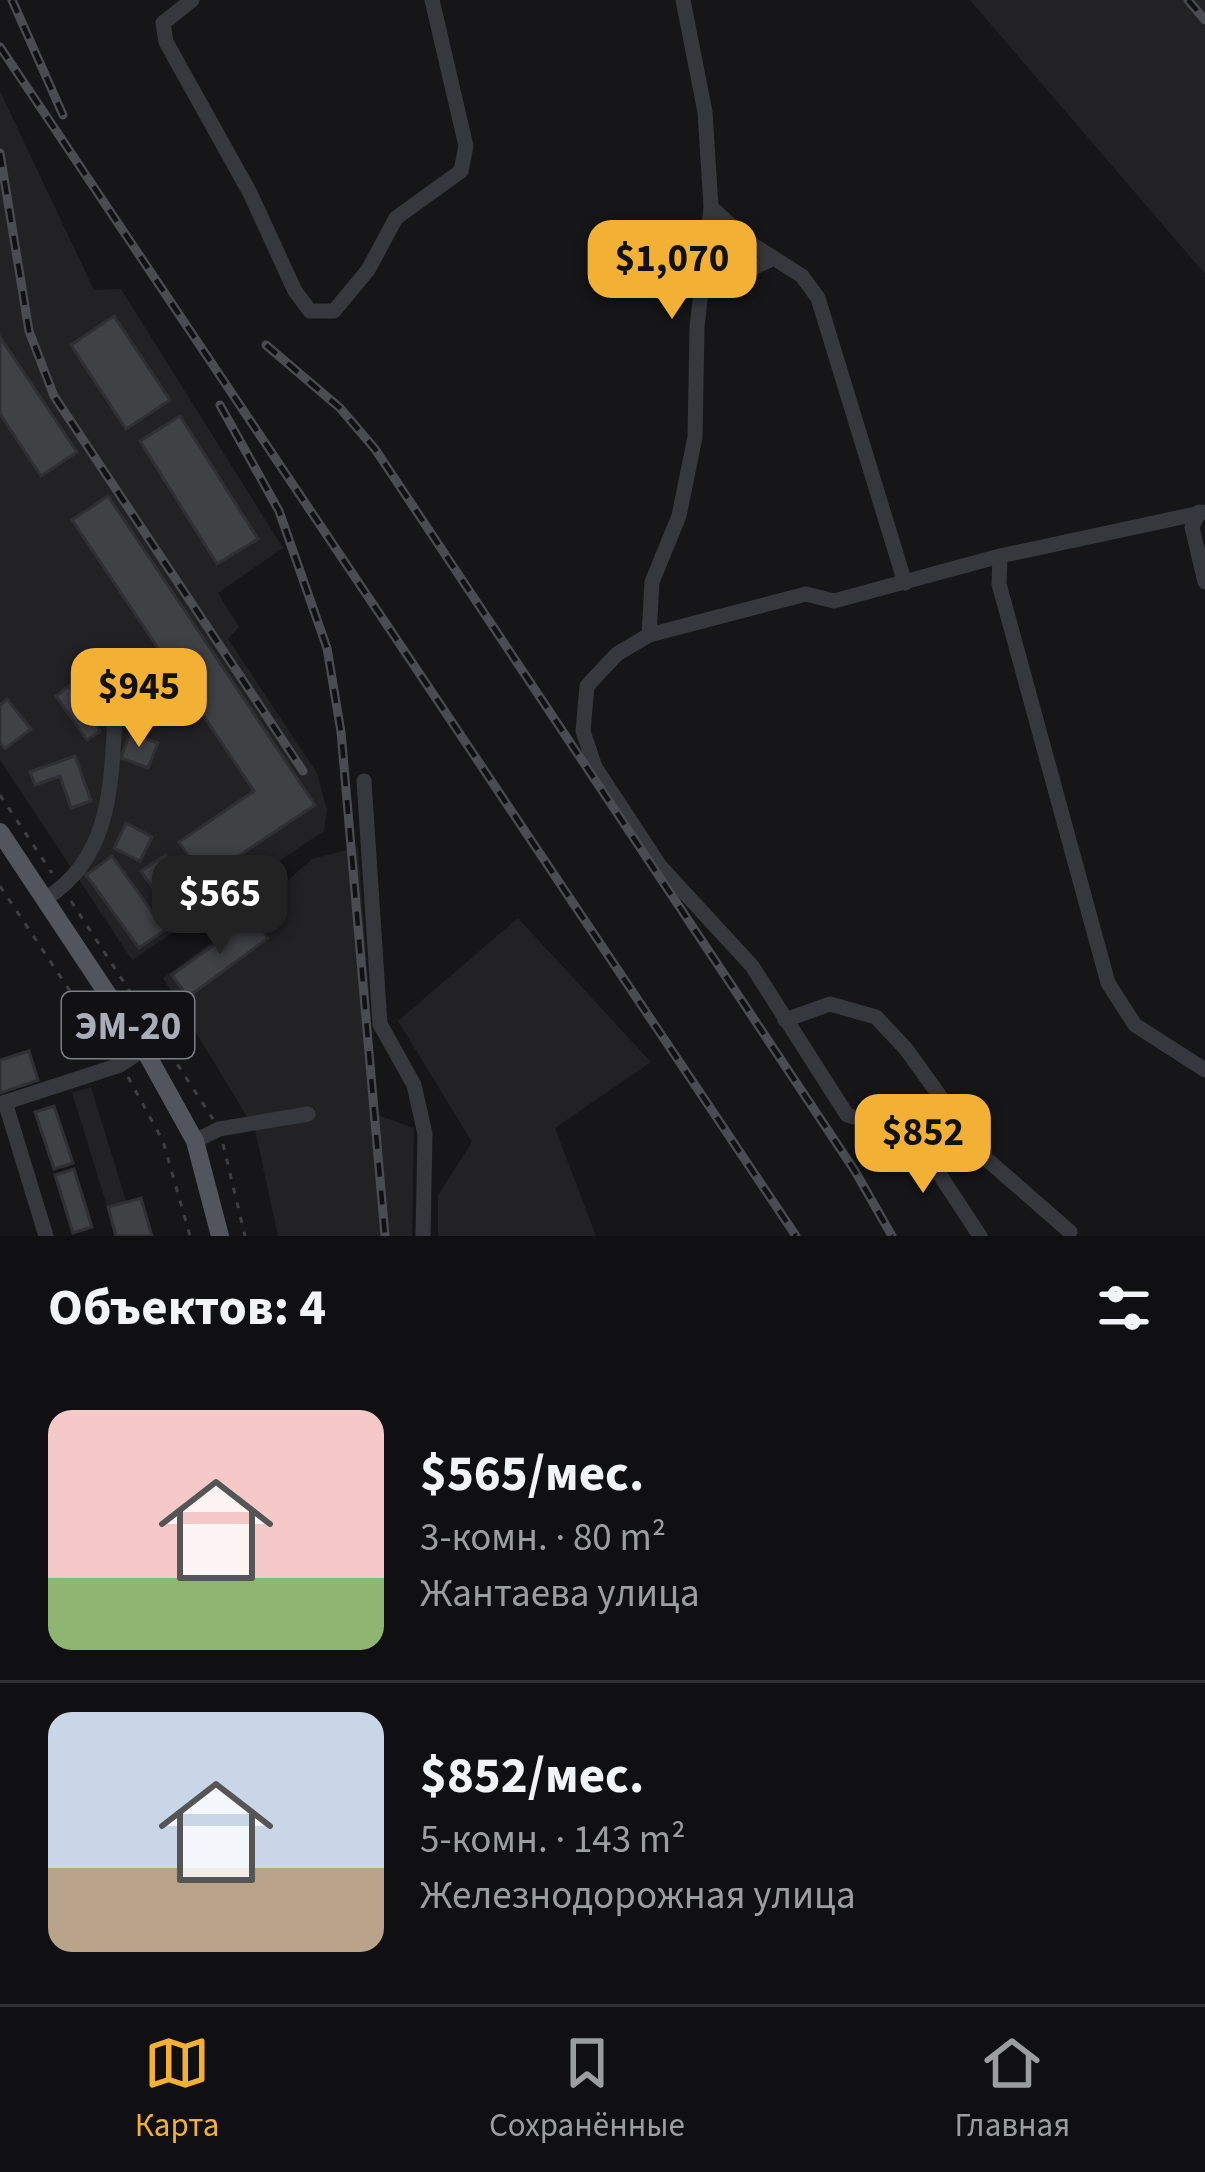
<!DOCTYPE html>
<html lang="ru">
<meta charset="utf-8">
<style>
body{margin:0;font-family:"Source Sans 3",sans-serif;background:#1e1e20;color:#f1f3f6;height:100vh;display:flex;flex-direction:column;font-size:45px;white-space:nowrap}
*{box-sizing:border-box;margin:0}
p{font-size:39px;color:#9c9d9f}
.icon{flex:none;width:66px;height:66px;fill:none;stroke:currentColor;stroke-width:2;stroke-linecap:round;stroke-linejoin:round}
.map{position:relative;height:1236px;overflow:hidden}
.details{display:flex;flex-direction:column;background:#101012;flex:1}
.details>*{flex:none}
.price{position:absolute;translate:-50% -102px;padding:0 27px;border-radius:24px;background:#f2b134;color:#111;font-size:39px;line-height:78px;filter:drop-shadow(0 3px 6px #0008)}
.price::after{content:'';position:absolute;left:50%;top:72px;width:36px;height:27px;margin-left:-18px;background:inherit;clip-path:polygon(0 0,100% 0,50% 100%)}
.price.current{background:#222;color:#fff}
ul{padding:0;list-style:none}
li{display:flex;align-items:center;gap:36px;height:300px;padding:0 48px}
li+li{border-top:3px solid #303032}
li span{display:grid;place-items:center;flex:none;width:336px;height:240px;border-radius:24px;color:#555}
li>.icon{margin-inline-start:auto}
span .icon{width:144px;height:144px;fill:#fffc;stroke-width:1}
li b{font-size:51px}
h2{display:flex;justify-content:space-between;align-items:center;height:144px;padding:0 48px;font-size:51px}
.tabs{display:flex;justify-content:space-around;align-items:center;height:168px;border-top:3px solid #303032;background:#101012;font-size:33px;color:#9c9d9f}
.tabs a{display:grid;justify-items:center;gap:6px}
.tabs .current{color:#f2b134}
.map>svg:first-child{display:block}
.built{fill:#222225}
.building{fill:#404145;stroke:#303034;stroke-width:3}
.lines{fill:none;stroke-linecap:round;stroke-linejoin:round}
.path{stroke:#3d3f44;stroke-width:3;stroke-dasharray:6 9;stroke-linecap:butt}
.minor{stroke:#37383d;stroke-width:15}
.major{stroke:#53555c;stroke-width:18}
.rail-casing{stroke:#4a4c52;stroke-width:9}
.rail{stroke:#111113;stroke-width:4.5;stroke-dasharray:14;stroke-linecap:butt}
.labels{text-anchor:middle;stroke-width:9;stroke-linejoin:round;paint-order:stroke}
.shield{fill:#111113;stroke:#7b7e86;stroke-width:3}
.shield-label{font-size:39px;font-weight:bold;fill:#a8adb8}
</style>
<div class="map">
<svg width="1205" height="1236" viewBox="0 0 1205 1236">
<rect width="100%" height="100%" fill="#161618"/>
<g class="built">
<path d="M 970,0 L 1205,0 L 1205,274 Z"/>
<path d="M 0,91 L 94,290 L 121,289 L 283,548 L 218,593 L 239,627 L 228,639 L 317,773 L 327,810 L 324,831 L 132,960 L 0,760 Z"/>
<path d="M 358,847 L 378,1115 L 414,1128 L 412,1236 L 278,1236 L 255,1130 L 163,978 L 245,918 L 312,859 Z"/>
<path d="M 518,918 L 651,1062 L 555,1128 L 596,1236 L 438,1236 L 438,1195 L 472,1142 L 398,1021 Z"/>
<path d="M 91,1087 L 126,1201 L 107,1206 L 72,1093 Z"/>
</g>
<g class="building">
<path d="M 114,316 L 170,400 L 126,429 L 71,345 Z"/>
<path d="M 0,337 L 77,452 L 41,476 L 0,414 Z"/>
<path d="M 180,416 L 258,539 L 217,564 L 140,441 Z"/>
<path d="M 108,496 L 315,805 L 204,879 L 179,842 L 254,791 L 72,520 Z"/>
<path d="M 69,686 L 100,731 L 87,740 L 56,696 Z"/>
<path d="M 7,699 L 31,729 L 5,749 L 0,743 L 0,705 Z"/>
<path d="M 130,733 L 158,743 L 148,768 L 121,758 Z"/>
<path d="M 75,756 L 91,801 L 71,808 L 60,776 L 35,785 L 30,772 Z"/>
<path d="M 126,823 L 152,837 L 140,861 L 114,848 Z"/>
<path d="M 166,855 L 201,906 L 176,923 L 141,871 Z"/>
<path d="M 112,856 L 165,930 L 139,948 L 86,875 Z"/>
<path d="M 253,917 L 268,938 L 188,997 L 172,975 Z"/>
<path d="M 29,1051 L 38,1080 L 0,1093 L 0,1060 Z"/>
<path d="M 54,1106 L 73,1163 L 54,1169 L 35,1112 Z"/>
<path d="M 74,1169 L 92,1227 L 73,1233 L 55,1175 Z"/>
<path d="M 141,1198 L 152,1236 L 116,1236 L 108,1207 Z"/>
</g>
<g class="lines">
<g class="path">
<path d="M 0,795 L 52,873"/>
<path d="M 0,886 L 112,1054"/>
<path d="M 71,901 L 213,1119"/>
<path d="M 128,1077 L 163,1141 L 190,1236"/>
<path d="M 223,1144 L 245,1236"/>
</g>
<g class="minor">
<path d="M 192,0 L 163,23 L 166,42 L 250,193 L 295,291 L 310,311 L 334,311 L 368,270 L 396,218 L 461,171 L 466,146 L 432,0"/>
<path d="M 711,207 L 750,243 L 802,276 L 818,298 L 905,583"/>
<path d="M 704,291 L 772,259"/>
<path d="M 1199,512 L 1192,527 L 1205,582"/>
<path d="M 1000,556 L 999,584 L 1108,983 L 1135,1025 L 1205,1070"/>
<path d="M 649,635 L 652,582 L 679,516 L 695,437 L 697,327 L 711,207 L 705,112 L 683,0"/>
<path d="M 364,781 L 380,1024 L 414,1085 L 425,1134 L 423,1236"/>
<path d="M 45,899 C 120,853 110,765 117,686"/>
<path d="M 785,1020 L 830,1004 L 876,1017 L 906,1049 L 983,1156 L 1070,1232"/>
<path d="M 5,1102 L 46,1236"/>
<path d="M 0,1104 L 120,1065 L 144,1049"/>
<path d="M 195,1141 L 219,1129 L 308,1114"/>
<path d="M 980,1236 L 909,1128 C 889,1118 869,1123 847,1115 L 752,966 L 660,866 L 595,767 L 583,731 L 587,686 L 617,654 L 649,635 L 806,594 L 834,601 L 1000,556 L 1205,512"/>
</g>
<path class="major" d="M 0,832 L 144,1049 L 195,1141 L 220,1236"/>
<defs>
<g id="rail">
<path d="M 12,0 L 63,115"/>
<path d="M 1188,0 L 1205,20"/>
<path d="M 0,47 L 796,1236"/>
<path d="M 0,153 L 29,331 L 54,396 L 303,771"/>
<path d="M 266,345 L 340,408 L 375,449 L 855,1171 L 892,1236"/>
<path d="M 220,405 L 279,511 L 327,648 L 341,732 L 385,1236"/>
</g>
</defs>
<use href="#rail" class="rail-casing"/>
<use href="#rail" class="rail"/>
</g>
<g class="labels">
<rect class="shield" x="62" y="992" width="132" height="66" rx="9"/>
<g class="shield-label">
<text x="128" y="1039">ЭМ-20</text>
</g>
</g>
</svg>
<b class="price" style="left:672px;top:322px">$1,070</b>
<b class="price" style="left:139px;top:750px">$945</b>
<b class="price current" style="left:220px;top:957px">$565</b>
<b class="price" style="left:923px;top:1196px">$852</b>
</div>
<section class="details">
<h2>Объектов: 4<svg class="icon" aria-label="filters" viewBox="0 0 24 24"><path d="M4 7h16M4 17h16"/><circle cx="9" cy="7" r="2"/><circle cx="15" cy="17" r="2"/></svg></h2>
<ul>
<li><span style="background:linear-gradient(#f6c9c9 70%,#8fb573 0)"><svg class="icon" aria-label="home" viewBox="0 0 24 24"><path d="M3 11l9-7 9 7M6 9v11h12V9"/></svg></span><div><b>$565/мес.</b><p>3-комн. · 80 m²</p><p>Жантаева улица</p></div></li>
<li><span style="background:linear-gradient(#c9d6e8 65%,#b9a48a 0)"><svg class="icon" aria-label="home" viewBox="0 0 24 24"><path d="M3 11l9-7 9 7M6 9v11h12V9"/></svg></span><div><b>$852/мес.</b><p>5-комн. · 143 m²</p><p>Железнодорожная улица</p></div></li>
</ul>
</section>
<nav class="tabs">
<a class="current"><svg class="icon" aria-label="map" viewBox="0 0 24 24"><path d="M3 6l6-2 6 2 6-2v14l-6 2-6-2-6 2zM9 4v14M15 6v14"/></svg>Карта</a>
<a><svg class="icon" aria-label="saved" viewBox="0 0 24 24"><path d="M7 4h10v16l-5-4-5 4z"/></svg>Сохранённые</a>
<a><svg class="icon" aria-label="home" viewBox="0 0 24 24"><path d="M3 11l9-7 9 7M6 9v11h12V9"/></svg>Главная</a>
</nav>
